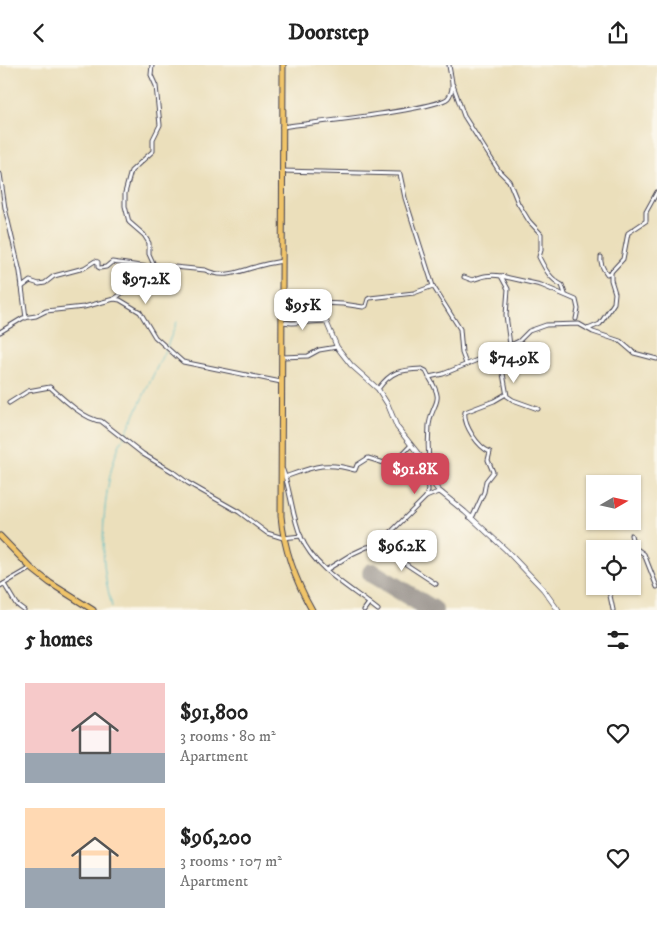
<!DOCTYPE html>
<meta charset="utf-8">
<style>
body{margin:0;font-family:"IM FELL DW Pica",serif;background:#f2f2f2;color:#222;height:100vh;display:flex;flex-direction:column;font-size:19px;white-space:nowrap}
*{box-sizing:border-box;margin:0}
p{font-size:16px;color:#767676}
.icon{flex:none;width:28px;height:28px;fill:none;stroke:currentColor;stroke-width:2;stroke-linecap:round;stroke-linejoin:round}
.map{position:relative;height:545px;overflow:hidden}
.drawer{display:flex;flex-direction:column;background:#fff;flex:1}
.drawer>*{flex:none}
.needle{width:32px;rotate:81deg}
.buttons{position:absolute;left:586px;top:410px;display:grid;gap:10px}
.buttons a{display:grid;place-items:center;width:55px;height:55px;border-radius:0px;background:#fff;box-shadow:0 1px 4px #0004;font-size:25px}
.price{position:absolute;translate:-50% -42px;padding:0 11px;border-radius:10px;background:#fff;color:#222;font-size:16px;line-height:32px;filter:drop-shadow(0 1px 2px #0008)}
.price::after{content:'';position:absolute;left:50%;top:30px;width:15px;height:11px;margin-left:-8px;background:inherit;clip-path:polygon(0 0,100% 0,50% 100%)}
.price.on{background:#d1495b;color:#fff}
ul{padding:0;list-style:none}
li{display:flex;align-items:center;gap:15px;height:125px;padding:0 25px}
li span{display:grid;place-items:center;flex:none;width:140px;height:100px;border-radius:0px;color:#555}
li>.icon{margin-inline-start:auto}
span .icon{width:60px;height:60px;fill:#fffc;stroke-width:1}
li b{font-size:21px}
h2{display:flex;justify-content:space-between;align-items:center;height:60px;padding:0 25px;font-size:21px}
header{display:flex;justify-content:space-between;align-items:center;height:65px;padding:0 25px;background:#fff;font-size:22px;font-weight:700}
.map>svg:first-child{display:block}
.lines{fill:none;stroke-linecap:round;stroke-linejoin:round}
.stream{stroke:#48b7c2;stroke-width:1}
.runway{stroke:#86807b;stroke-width:20}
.minor-casing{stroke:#403e4e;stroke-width:5}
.tertiary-casing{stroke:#403e4e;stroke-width:5.5}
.primary-casing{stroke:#403e4e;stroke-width:7}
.trunk-casing{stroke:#403e4e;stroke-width:7}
.minor{stroke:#fff;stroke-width:3}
.tertiary{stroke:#fff;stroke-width:4}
.primary{stroke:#f0c469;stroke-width:5}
.trunk{stroke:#f0c469;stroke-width:5}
</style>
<header><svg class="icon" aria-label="back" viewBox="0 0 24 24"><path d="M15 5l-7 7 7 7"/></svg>Doorstep<svg class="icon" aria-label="share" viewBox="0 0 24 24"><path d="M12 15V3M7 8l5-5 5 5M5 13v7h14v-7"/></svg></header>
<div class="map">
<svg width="657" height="545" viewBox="0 0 657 545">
<rect width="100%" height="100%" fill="#fbf7ec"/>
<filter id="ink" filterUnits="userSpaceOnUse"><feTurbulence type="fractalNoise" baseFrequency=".02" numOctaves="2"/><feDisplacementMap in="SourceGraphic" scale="10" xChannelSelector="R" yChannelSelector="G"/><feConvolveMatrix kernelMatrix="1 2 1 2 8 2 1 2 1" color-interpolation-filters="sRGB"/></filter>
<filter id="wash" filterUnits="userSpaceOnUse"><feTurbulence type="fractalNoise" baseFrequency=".0096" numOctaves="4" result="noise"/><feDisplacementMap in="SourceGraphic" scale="20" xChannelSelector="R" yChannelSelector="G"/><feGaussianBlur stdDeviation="1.12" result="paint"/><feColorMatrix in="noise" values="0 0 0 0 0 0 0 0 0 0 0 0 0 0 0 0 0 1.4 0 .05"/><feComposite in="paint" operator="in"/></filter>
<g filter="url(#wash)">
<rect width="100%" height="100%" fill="#ebdfbb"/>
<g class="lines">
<g class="stream">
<path d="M 124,372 L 167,281 L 177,257"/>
<path d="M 112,542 C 110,531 106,520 105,508 C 100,474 105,406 122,375"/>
</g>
<path class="runway" d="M 372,508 L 433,545"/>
</g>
</g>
<g filter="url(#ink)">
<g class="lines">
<defs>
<g id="minor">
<path d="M 152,0 L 151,10 L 156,21 L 160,60 L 153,74 L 153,86 L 131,106 L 125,128 L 125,141 L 129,157 L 144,170 L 149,178 L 149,189 L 154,200"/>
<path d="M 453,20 L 464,51 L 499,106 L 509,116 L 518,138 L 529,156 L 541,169 L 541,185 L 539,192 C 545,204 550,214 562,220 L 565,229"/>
<path d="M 282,62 C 308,58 436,45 448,33 C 456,23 450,11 449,0"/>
<path d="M 282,106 L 400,109 L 405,133 L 433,221 L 460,264 L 462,288 L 466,299"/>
<path d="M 0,109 L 5,143 L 20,207 L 26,253"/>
<path d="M 611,207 L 623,194 L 628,168 L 646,156 L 646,147 L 657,127"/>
<path d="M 501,211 L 541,220 L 576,235 L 578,244 L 576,254"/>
<path d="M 464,212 L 472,215 C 483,211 490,209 501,211 L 508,224 L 506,250 L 510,280"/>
<path d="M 22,222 L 30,216 L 39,219 L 45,218 L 54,211 L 84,203 L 95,196 L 98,197 L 98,202 L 100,203 L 106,202 L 112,197 L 148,202"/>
<path d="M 114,234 C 131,224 134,207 154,200 L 205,205 C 224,214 237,207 255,202 C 264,199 273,198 282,196"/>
<path d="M 320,238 L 343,239 L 363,242 L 366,241 L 368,234 L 370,233 L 414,228 L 433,221"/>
<path d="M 282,257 L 292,258 L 326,256"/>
<path d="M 588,264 L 600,259 L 614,238 L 615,228 L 611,215 L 611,207 L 607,209 C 603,204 600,198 601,192"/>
<path d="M 0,267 L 23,253 L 36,251 L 46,246 L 84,242 L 114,234 L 120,235 L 140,247 L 155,272 L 183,297 L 281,317"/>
<path d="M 499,286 L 507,331 L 513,335 L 538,344"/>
<path d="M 282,292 L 308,291 L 319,285 L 337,282"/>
<path d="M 378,324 C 391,306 400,305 422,304 L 426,306 L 429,312 L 443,309 L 492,289 L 519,276 L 529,266 L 546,260 L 579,259 L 593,267 L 620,276 L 634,288 L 657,294"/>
<path d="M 9,338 L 28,326 L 50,322 C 62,333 85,355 101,356 L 143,389 L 173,407 L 188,418 L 239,447 L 267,468 L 283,473 L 301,471"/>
<path d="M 427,404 L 429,399 C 428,387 428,372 429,360 C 432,335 446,340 429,312"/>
<path d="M 283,405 C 291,427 292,451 301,472 C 315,505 351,523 378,545"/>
<path d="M 285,412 C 313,402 325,396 355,405 L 357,400 L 368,393 L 384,398 L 394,398 L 411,380"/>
<path d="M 426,432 L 438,427 L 442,428"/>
<path d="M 469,452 L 473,451 L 484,427 L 486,416 L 493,407 L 488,395 L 490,387 C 478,382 463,360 465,347 L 494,336 L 506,329"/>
<path d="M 631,470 L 634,482 L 644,489 L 657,522"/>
<path d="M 375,482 L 386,486 L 436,519"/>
<path d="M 326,505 L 352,489 L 367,482 L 375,481 L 384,474 L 426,432 L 428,425 L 427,410"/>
<path d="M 4,519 L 16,539 L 24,545"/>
<path d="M 0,521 L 31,503"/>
<path d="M 608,521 L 613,545"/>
<path d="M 364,545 L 369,538"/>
</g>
<path id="tertiary" d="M 281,241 L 317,238 L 321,244 L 337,282 L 351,300 L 378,324 L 388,340 L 397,362 L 424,396 L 429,413 L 438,425 L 465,447 L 506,485 L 543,524 L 558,545"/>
<path id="primary" d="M 283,0 L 281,451 C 284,485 295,515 312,545"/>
<path id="trunk" d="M 0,471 L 31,503 L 50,518 L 93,545"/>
</defs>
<use href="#minor" class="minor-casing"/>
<use href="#tertiary" class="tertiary-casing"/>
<use href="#primary" class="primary-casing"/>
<use href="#trunk" class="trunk-casing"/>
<use href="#minor" class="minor"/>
<use href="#tertiary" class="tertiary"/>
<use href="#primary" class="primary"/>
<use href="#trunk" class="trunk"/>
</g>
</g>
</svg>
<div class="buttons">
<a><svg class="needle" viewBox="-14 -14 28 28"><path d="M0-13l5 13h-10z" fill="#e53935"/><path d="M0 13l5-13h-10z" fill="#767676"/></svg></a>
<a><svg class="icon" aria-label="locate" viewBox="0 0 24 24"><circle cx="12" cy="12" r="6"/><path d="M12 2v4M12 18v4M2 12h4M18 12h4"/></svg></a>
</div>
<b class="price" style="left:146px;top:240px">$97.2K</b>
<b class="price" style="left:303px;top:266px">$95K</b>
<b class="price" style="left:514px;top:319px">$74.9K</b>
<b class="price on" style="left:415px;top:430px">$91.8K</b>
<b class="price" style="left:402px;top:507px">$96.2K</b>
</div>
<section class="drawer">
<h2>5 homes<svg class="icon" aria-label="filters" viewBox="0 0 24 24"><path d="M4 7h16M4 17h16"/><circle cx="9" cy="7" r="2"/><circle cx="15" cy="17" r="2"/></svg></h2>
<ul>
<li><span style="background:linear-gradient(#f6c9c9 70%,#9aa5b1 0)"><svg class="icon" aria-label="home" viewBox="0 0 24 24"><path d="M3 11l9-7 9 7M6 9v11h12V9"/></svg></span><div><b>$91,800</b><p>3 rooms · 80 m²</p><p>Apartment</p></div><svg class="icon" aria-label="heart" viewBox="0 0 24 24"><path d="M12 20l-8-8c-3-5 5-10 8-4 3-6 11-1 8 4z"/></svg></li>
<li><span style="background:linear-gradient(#ffd9b3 60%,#9aa5b1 0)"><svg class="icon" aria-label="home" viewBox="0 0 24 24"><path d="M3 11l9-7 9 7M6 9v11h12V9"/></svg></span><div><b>$96,200</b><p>3 rooms · 107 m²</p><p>Apartment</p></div><svg class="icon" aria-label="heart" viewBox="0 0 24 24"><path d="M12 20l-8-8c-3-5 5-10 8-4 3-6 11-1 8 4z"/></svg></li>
</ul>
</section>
